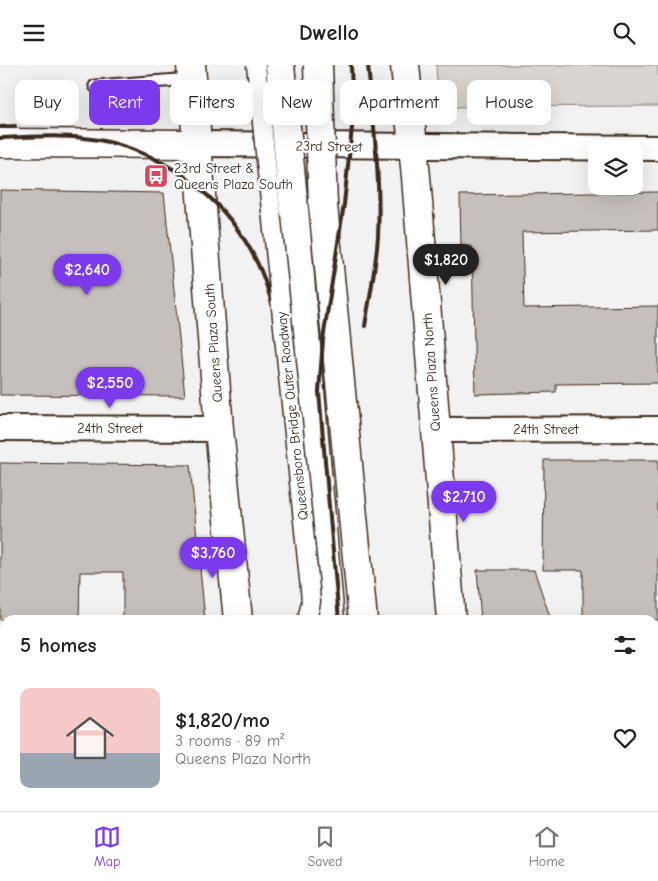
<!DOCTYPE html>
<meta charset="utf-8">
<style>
body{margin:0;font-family:"Comic Neue",sans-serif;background:#f6f6f6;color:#222;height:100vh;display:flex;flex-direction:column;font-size:19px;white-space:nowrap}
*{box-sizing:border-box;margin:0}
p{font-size:16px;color:#767676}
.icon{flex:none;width:28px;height:28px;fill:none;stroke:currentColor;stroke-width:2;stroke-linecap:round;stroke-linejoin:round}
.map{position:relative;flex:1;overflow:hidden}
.details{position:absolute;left:0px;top:550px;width:659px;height:196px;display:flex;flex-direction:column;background:#fff;border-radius:15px 15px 0 0;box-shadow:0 5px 20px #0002}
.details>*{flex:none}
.guide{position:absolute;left:15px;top:15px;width:629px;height:45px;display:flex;gap:10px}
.tools{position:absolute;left:588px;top:75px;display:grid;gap:10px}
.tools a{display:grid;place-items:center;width:55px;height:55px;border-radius:10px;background:#fff;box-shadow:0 5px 20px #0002;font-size:25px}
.price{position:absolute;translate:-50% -42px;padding:0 11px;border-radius:18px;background:#7c3aed;color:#fff;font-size:16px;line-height:32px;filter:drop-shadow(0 1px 2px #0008)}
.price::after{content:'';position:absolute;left:50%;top:30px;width:15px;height:11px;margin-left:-8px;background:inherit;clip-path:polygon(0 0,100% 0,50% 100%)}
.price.selected{background:#222;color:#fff}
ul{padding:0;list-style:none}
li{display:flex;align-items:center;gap:15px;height:125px;padding:0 20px}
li+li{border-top:1px solid #e0e0e0}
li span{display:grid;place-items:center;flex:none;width:140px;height:100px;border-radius:10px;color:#555}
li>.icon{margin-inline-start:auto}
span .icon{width:60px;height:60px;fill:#fffc;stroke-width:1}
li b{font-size:21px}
h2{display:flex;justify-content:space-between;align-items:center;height:60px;padding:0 20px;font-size:21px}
.tag{padding:0 18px;border-radius:10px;background:#fff;box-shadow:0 5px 20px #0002;font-size:18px;line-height:45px}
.tag.selected{background:#7c3aed;color:#fff}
header{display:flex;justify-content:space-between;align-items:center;height:65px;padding:0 20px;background:#fff;font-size:22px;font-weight:700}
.dock{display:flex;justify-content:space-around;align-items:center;height:70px;border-top:1px solid #e0e0e0;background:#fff;font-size:14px;color:#767676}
.dock a{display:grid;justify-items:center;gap:2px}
.dock .selected{color:#7c3aed}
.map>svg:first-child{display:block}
.green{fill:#d8d5d2;stroke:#8a8078}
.building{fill:#c6c0bd;stroke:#3b2a1e}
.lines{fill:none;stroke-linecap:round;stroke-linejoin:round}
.service-casing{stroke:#3b2a1e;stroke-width:15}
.minor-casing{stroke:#3b2a1e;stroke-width:28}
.tertiary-casing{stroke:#3b2a1e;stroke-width:31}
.secondary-casing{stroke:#3b2a1e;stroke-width:31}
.trunk-casing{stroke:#3b2a1e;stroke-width:31}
.service{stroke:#fff;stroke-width:11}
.minor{stroke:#fff;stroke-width:24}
.tertiary{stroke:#fff;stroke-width:28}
.secondary{stroke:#fff;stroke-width:28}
.trunk{stroke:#fff;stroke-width:28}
.rail{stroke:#3b2a1e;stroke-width:4}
.pedestrian-bridge-casing{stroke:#3b2a1e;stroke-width:21;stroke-linecap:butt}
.trunk-bridge-casing{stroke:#3b2a1e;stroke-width:31;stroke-linecap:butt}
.pedestrian-bridge{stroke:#fff;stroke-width:18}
.trunk-bridge{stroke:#fff;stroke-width:28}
.labels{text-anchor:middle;stroke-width:4.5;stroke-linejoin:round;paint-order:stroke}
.street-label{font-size:14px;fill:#3b2a1e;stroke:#fff}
.poi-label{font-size:14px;fill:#3b2a1e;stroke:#fff;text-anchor:start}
</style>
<header><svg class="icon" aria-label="menu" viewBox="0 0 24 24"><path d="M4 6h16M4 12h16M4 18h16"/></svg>Dwello<svg class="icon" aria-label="search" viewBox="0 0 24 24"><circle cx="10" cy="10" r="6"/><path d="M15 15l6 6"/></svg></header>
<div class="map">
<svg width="658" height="746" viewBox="0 0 658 746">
<rect width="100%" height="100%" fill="#f3f2f2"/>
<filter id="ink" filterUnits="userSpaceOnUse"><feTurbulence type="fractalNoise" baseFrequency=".02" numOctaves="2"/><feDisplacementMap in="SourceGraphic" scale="10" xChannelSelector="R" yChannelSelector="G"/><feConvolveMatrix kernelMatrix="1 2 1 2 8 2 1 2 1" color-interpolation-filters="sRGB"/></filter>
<g filter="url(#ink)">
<path class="green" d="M 436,0 L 658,0 L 658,41 L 444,42 L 438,36 Z"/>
<g class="building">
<path d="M 0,125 L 164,128 L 185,331 L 0,330 Z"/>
<path d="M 658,127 L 658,165 L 522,167 L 524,243 L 658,241 L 658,318 L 556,319 L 556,327 L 475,329 L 472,181 L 461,181 L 460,130 Z"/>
<path d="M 544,395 L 658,395 L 658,555 L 583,555 L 583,505 L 543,505 Z"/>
<path d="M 0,398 L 190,400 L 205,555 L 123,555 L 123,507 L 80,507 L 79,555 L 0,555 Z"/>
<path d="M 477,505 L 534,505 L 551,555 L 481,555 Z"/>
</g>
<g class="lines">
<defs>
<path id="service" d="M 95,21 L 192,14"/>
<g id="minor">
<path d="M 197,79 L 658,83"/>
<path d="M 0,363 L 219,364"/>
<path d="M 435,365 L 658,364"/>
<path d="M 0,654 L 5,654"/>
</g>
<g id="tertiary">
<path d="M 405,0 L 416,112 L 451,555"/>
<path d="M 0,78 L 197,79"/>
<path d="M 468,741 L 468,746"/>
</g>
<g id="secondary">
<path d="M 191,0 L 219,364 L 238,555"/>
<path d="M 654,641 L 658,641"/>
<path d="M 254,741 L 255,746"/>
</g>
<g id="trunk">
<path d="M 323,140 L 363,555"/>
<path d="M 294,144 L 330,555"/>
<path d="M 295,741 L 296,746"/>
<path d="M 346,741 L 346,746"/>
<path d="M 383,741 L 384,746"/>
</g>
</defs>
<use href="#service" class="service-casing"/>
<use href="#minor" class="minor-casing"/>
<use href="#tertiary" class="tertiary-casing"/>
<use href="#secondary" class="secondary-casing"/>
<use href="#trunk" class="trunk-casing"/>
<use href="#service" class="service"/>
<use href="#minor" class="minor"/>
<use href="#tertiary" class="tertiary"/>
<use href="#secondary" class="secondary"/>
<use href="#trunk" class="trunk"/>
<g class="rail">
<path d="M 0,62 L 15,61"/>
<path d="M 0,73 C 33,72 66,69 99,75 C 171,89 232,139 261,206 C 270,228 276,252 281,275 L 306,555"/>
<path d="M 365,261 C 370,231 376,201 378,171 C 381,114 373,57 368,0"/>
<path d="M 339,555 L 319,327 L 323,275 L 344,139 L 353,53 L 351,0"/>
<path d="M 323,741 L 324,746"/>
<path d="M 356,741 L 356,746"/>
</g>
<defs>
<path id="pedestrian-bridge" d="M 256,0 L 310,524 L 311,537 L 307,555"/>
<g id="trunk-bridge">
<path d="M 280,0 L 294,144"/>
<path d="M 318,0 L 323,140"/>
</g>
</defs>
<use href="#pedestrian-bridge" class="pedestrian-bridge-casing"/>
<use href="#trunk-bridge" class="trunk-bridge-casing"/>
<use href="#pedestrian-bridge" class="pedestrian-bridge"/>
<use href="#trunk-bridge" class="trunk-bridge"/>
</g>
</g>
<defs>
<symbol id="bus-square" viewBox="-11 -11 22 22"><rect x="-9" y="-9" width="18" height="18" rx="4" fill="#d1495b" stroke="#fff"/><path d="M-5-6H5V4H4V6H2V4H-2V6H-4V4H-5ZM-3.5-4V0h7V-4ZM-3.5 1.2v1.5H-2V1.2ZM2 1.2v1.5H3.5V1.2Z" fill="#fff"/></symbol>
</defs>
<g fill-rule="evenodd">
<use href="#bus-square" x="142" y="97" width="28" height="28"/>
</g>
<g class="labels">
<g class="street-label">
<text transform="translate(329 81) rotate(1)" y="5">23rd Street</text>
<text transform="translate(213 278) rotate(-94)" y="5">Queens Plaza South</text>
<text transform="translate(431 307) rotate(-94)" y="5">Queens Plaza North</text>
<text transform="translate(292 351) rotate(-96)" y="5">Queensboro Bridge Outer Roadway</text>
<text x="110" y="368">24th Street</text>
<text x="546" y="369">24th Street</text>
</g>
<g class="poi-label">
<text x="174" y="108">23rd Street &amp;<tspan x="174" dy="16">Queens Plaza South</tspan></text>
</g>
</g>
</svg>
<div class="tools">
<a><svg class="icon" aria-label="layers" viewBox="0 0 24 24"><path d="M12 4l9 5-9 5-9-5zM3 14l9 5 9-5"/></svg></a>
</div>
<b class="price selected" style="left:446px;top:221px">$1,820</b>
<b class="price" style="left:87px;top:231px">$2,640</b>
<b class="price" style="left:110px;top:344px">$2,550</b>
<b class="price" style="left:464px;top:458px">$2,710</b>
<b class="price" style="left:213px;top:514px">$3,760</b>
<div class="guide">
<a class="tag">Buy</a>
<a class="tag selected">Rent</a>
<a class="tag">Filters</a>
<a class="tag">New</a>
<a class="tag">Apartment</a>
<a class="tag">House</a>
</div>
<section class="details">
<h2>5 homes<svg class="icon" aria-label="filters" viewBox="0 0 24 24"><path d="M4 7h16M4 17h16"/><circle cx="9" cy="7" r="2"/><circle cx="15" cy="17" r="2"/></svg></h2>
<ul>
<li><span style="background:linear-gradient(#f6c9c9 65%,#9aa5b1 0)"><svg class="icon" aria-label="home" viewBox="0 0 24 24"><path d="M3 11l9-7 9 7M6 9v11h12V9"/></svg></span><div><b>$1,820/mo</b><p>3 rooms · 89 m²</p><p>Queens Plaza North</p></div><svg class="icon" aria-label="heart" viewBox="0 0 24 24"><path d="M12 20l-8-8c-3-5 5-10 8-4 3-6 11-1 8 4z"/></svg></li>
</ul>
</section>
</div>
<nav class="dock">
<a class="selected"><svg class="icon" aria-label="map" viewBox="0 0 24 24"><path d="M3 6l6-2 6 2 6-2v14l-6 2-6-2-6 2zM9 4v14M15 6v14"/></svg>Map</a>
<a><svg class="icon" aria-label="saved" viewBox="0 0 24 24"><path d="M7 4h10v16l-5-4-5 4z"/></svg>Saved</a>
<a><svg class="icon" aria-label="home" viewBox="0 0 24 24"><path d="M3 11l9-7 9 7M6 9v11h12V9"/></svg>Home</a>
</nav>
